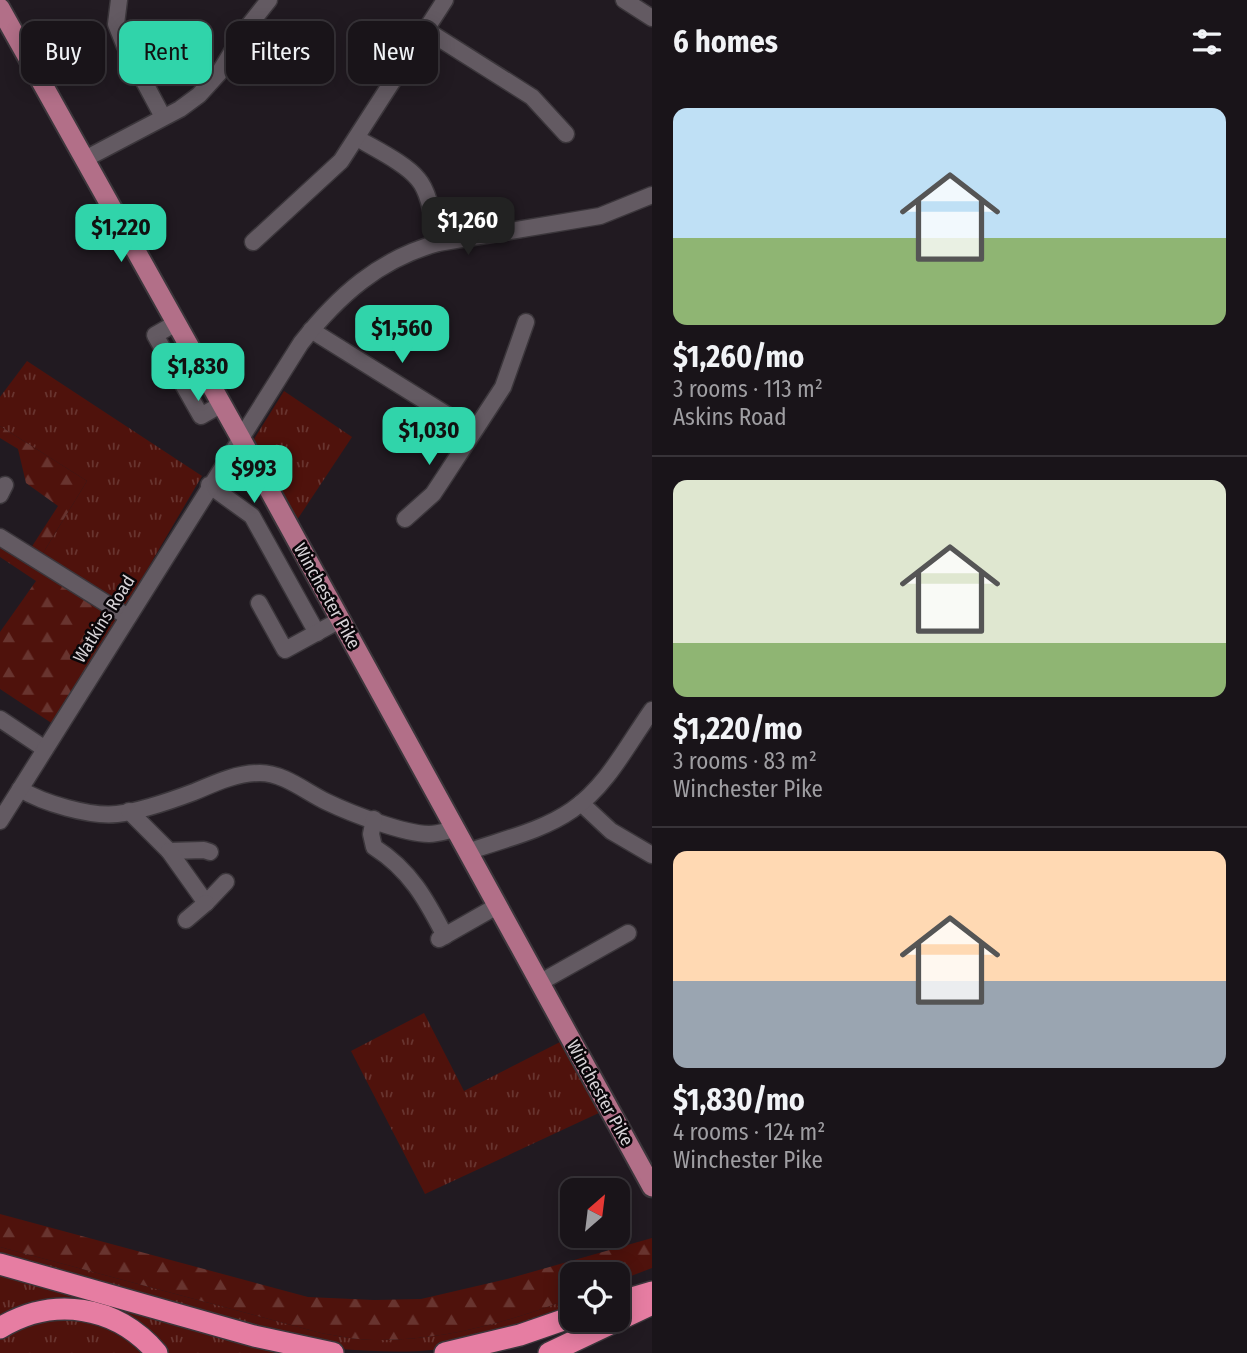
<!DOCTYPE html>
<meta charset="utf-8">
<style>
body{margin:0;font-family:"Fira Sans Condensed",sans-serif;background:#221d22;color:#f1f3f6;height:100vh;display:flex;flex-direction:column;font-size:26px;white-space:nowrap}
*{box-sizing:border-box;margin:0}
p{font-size:23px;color:#9f9ea2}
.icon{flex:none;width:38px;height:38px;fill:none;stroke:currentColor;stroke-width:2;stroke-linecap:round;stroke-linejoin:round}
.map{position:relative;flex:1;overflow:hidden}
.details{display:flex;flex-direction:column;background:#191419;width:595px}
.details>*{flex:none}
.guide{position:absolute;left:21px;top:21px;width:525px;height:63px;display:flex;gap:14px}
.needle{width:46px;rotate:28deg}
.controls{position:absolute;left:560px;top:1178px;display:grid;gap:14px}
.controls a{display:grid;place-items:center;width:70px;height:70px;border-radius:14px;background:#191419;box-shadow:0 4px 18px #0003,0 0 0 2px #373338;font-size:35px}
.price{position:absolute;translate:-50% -60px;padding:0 16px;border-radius:14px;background:#30d4aa;color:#111;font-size:23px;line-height:46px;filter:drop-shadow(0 2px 4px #0008)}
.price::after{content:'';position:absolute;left:50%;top:42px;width:21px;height:16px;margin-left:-10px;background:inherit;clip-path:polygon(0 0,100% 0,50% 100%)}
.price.current{background:#222;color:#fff}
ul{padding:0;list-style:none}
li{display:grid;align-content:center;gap:14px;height:371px;padding:0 21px}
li+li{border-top:2px solid #373338}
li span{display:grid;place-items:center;height:217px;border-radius:14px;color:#555}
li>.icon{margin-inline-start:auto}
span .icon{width:126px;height:126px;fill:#fffc;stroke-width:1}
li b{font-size:30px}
h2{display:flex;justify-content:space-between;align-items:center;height:84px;padding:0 21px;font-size:30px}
.pill{padding:0 24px;border-radius:14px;background:#191419;box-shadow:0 4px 18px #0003,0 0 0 2px #373338;font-size:24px;line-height:63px}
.pill.current{background:#30d4aa;color:#111}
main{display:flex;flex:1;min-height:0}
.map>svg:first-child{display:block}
.grass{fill:url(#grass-tufts)}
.forest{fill:url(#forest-firs)}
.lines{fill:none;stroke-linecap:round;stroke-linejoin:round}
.minor-casing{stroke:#3b363b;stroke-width:19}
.major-casing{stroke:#3b363b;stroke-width:23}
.highway-casing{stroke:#3b363b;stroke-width:24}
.minor{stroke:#635a62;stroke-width:16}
.major{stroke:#b26f88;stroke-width:19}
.highway{stroke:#e67da2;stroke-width:21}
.labels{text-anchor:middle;stroke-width:5;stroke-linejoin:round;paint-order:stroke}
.street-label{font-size:18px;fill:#d7d3d7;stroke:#090609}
</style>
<main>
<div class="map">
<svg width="652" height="1353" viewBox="0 0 652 1353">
<defs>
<pattern id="grass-tufts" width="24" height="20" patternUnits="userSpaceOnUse" patternTransform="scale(1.75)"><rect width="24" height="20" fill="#4f120c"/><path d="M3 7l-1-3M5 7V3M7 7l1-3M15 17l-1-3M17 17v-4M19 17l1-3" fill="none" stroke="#68342f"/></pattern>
<pattern id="forest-firs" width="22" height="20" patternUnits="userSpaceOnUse" patternTransform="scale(1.75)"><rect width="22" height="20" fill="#4f120c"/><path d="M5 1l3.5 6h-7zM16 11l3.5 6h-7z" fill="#68342f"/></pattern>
</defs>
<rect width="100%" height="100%" fill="#211a21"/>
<g class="grass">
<path d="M 27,361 L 202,476 L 124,609 L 40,558 L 87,481 L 0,426 L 0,397 Z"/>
<path d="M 284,391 L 352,437 L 297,520 L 254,439 Z"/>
<path d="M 424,1013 L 464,1091 L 564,1040 L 601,1112 L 425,1194 L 351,1051 Z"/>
<path d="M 0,1247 L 321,1333 C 338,1336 356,1340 374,1340 C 444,1341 508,1322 572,1298 L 572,1310 C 526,1325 480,1343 432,1350 C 401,1353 370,1351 340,1349 L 0,1258 Z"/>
<path d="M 0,1269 L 305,1353 L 166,1353 L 109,1309 L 0,1322 Z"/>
<path d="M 51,1316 L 109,1324 L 149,1353 L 0,1353 L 0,1336 Z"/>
</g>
<g class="forest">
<path d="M 0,426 L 87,481 L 40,558 L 29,551 L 58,506 L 26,483 L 18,449 L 0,438 Z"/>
<path d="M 0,544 L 119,616 L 53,724 L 0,689 L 0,632 L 36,581 L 0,557 Z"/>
<path d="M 0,1214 L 308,1297 L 374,1300 L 421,1299 L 507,1279 L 652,1238 L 652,1268 L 618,1281 L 618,1274 L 572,1274 L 572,1298 C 508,1322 444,1341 374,1340 C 356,1340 338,1336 321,1333 L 0,1247 Z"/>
</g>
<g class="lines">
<defs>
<g id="minor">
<path d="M 119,0 L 116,24 L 124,44 L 163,117"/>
<path d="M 624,0 L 652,18"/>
<path d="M 426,30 L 532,97 L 566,134"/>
<path d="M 357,138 C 375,149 405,163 418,179 C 431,194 433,224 438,243"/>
<path d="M 85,159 L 180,109 L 199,95 L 219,73 L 246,29 L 269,0"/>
<path d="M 253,242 L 341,161 L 445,0"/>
<path d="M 176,323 L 155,335 L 201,416 L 222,404"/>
<path d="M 311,330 L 473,431"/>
<path d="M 209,485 L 252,516 L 317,633"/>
<path d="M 0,495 L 5,485"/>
<path d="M 405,519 L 433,494 L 441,482 L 503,387 L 526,322"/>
<path d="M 0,537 L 128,617"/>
<path d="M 259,603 L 285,650 L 340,620"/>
<path d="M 0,719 L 45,749"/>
<path d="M 20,789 C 43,803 90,817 117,814 C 142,811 170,801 194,792 C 215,783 236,773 260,773 C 284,773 306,792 327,802 C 350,813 404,834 429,834 C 438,834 446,831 455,829"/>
<path d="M 581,803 L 611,831 L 652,855"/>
<path d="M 129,811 L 169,851 L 204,850 L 210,852"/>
<path d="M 374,819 L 371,834 L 374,847 C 410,870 426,899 445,936"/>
<path d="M 0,821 L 301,343 C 338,296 379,259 438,243 L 600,216 L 652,195"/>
<path d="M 169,851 L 206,903 L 226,882"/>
<path d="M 467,852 C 501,840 542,831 572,810 C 607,786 628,744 652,710"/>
<path d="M 186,920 L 206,903"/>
<path d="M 439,939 L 497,906"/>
<path d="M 539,983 L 628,933"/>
</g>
<path id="major" d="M 0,8 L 240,437 L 652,1187"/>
<g id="highway">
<path d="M 0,1264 L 254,1336 L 333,1353"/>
<path d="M 618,1302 L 652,1292"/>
<path d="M 0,1328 C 53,1296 116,1305 157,1353"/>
<path d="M 445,1353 L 520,1335 L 572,1317"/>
<path d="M 549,1353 L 652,1304"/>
</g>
</defs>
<use href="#minor" class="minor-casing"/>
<use href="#major" class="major-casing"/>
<use href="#highway" class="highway-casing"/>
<use href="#minor" class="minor"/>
<use href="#major" class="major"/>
<use href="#highway" class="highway"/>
</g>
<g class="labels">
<g class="street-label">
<text transform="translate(327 596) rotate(61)" y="6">Winchester Pike</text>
<text transform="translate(104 619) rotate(-58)" y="6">Watkins Road</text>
<text transform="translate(600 1093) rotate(61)" y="6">Winchester Pike</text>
</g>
</g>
</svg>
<div class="controls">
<a><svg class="needle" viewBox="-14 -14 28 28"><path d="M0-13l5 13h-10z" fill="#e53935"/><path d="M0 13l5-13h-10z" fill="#9f9ea2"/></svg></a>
<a><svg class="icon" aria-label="locate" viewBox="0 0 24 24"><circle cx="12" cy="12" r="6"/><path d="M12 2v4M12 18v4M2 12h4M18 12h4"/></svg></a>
</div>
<b class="price current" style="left:468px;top:257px">$1,260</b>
<b class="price" style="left:121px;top:264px">$1,220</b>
<b class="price" style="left:402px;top:365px">$1,560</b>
<b class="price" style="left:198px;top:403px">$1,830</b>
<b class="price" style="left:429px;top:467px">$1,030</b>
<b class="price" style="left:254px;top:505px">$993</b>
<div class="guide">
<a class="pill">Buy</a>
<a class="pill current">Rent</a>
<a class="pill">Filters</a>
<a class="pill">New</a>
</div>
</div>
<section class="details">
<h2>6 homes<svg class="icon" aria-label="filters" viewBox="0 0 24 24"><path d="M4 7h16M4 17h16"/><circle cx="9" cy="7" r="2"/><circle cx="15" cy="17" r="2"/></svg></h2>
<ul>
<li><span style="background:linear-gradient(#bfe0f5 60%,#8fb573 0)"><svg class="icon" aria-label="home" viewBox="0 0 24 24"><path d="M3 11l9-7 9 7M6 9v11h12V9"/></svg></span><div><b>$1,260/mo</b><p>3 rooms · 113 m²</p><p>Askins Road</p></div></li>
<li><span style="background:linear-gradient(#dfe7d0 75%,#8fb573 0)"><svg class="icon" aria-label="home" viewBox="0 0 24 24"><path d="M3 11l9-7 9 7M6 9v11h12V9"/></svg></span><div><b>$1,220/mo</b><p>3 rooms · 83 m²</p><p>Winchester Pike</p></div></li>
<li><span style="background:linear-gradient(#ffd9b3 60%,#9aa5b1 0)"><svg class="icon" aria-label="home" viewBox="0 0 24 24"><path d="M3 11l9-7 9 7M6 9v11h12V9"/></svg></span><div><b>$1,830/mo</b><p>4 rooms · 124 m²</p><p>Winchester Pike</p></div></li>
</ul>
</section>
</main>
